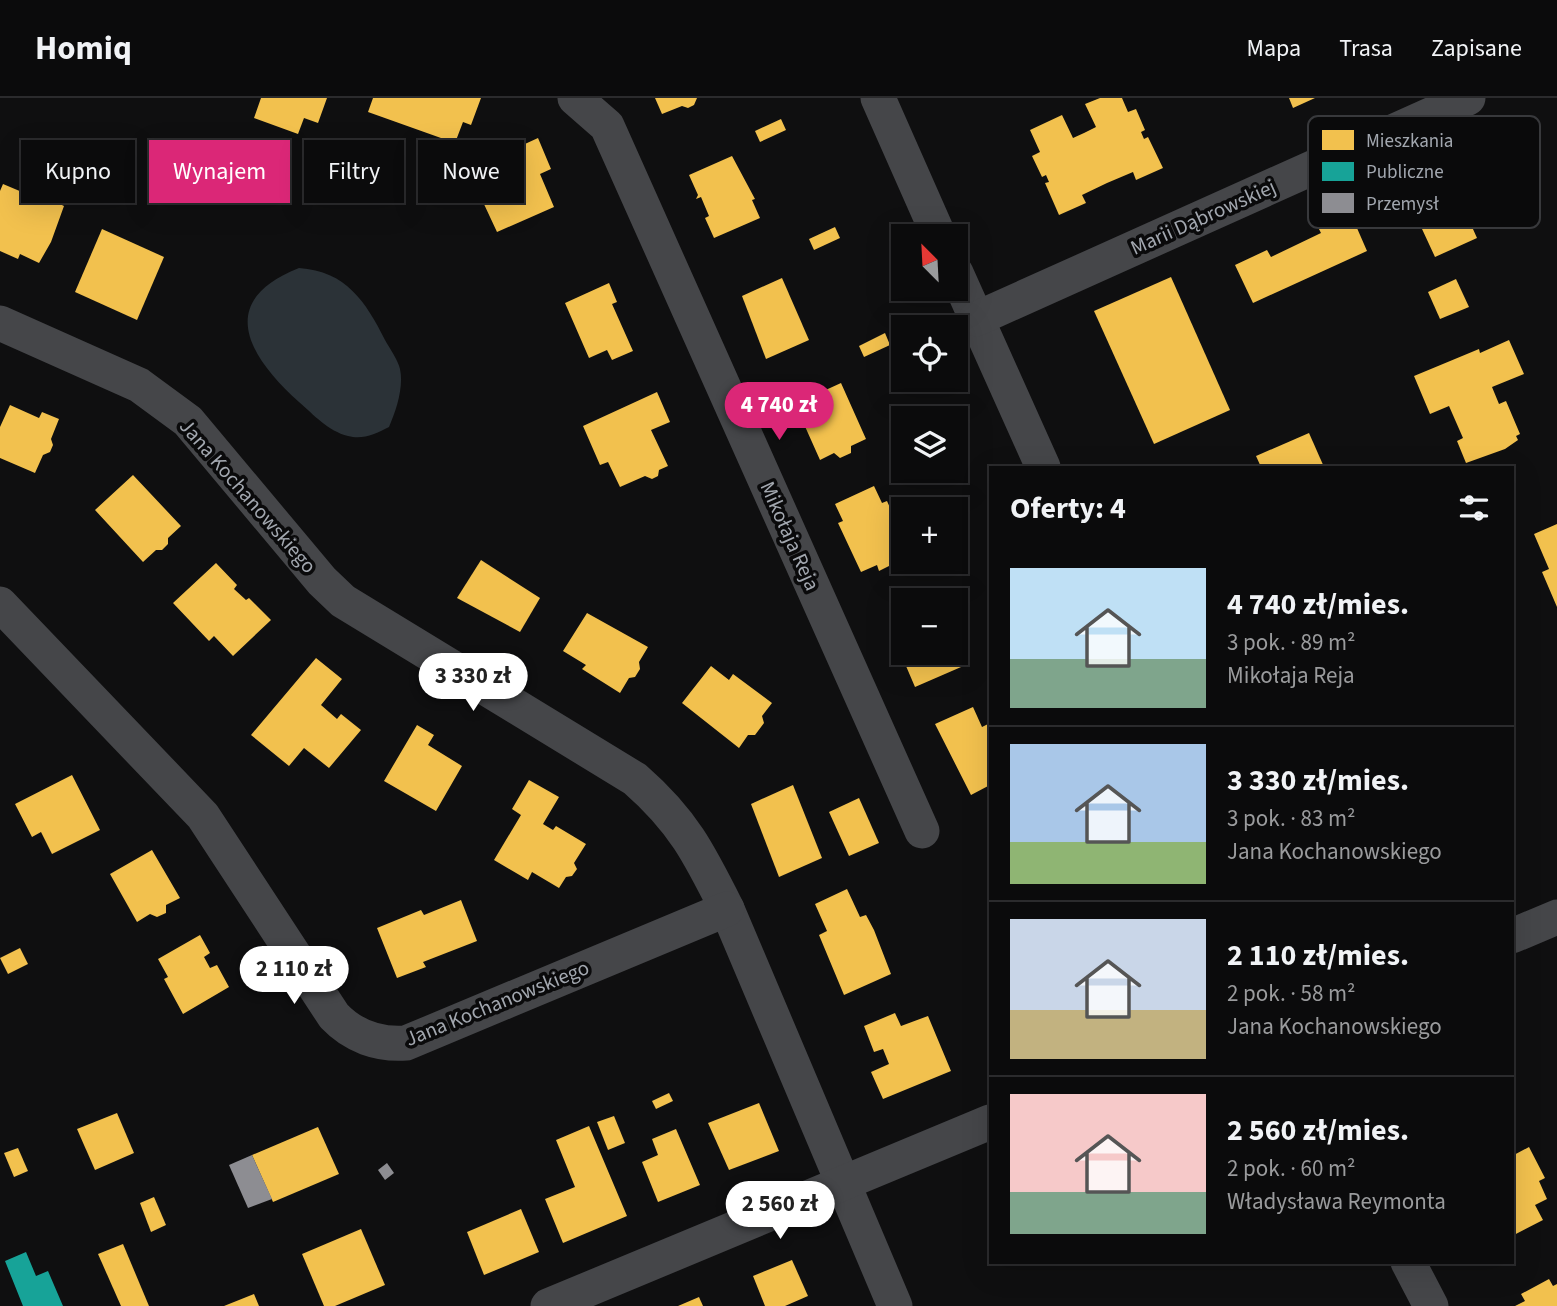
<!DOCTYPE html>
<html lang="pl">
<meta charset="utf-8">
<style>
body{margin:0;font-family:"Source Sans 3",sans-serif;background:#141415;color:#f1f3f6;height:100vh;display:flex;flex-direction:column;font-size:26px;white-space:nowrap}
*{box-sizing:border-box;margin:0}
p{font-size:23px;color:#9a9b9d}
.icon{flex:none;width:38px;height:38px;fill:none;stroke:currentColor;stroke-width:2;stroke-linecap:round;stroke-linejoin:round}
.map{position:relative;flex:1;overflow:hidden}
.drawer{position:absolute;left:989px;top:368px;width:525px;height:798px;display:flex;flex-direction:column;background:#0b0b0c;border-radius:0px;box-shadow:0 7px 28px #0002,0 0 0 2px #2b2b2d}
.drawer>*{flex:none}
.guide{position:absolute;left:21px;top:42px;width:665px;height:63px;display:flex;gap:14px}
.needle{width:46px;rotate:336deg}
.buttons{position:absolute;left:891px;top:126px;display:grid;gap:14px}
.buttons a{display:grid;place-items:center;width:77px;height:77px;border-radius:0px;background:#0b0b0c;box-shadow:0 7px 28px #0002,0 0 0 2px #2b2b2d;font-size:35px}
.price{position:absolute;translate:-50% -60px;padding:0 16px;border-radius:24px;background:#fff;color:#222;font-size:23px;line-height:46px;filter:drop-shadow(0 2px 4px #0008)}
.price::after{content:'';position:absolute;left:50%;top:42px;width:21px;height:16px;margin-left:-10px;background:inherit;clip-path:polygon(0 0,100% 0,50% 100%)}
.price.active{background:#db2777;color:#fff}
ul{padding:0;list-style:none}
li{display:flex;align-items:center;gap:21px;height:175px;padding:0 21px}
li+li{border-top:2px solid #2b2b2d}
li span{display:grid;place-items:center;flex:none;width:196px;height:140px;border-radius:0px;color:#555}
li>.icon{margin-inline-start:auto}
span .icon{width:84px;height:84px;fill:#fffc;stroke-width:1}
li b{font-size:30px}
h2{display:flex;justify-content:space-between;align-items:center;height:84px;padding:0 21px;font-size:30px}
.pill{padding:0 24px;border-radius:0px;background:#0b0b0c;box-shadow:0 7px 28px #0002,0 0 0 2px #2b2b2d;font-size:24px;line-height:63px}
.pill.active{background:#db2777;color:#fff}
header{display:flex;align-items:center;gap:42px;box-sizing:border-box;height:98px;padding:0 35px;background:#0b0b0c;border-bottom:2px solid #2b2b2d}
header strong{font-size:33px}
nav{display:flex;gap:38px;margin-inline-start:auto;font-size:24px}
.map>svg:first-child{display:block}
.water{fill:#2b3237}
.homes{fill:#f2c14e}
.public{fill:#17a398}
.industry{fill:#8d8d92}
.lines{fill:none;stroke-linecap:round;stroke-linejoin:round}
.minor{stroke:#454649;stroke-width:35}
.labels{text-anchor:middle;stroke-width:7;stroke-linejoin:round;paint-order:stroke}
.street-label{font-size:21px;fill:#a2a7af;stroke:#0a0a0b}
.key{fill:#0a0a0b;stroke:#38393c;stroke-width:2}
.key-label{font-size:19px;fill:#a2a7af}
</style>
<header>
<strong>Homiq</strong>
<nav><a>Mapa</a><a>Trasa</a><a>Zapisane</a></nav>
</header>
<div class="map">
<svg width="1557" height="1208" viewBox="0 0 1557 1208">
<rect width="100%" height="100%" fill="#0f0f10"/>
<path class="water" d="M 299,170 C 346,173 366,204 385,242 C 390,251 398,262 400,271 C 404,289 396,313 389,329 C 375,336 363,342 348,338 C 328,333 314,317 299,304 C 248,258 215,203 299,170 Z"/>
<g class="homes">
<path d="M 261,0 L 327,0 L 318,25 L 304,20 L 298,36 L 254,20 Z"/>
<path d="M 373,0 L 481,0 L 471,27 L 463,24 L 455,45 L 368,14 Z"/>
<path d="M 655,0 L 697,0 L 694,7 L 688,10 L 682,8 L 662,16 Z"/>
<path d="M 1100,0 L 1122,0 L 1128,14 L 1136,11 L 1145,32 L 1141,34 L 1144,41 L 1148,39 L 1163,70 L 1136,82 L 1133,74 L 1107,85 L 1082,97 L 1086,105 L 1059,117 L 1045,85 L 1049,84 L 1046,77 L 1042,79 L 1032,58 L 1040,54 L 1030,32 L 1062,17 L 1073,40 L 1084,35 L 1096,29 L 1085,6 Z"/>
<path d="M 1289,0 L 1315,0 L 1293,10 Z"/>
<path d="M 781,21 L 786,32 L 760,44 L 755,33 Z"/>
<path d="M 538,40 L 551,71 L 540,76 L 554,109 L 497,134 L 476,89 L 496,80 L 488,63 Z"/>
<path d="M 732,58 L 755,101 L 752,102 L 760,120 L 714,140 L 705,120 L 709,118 L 701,99 L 696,101 L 698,97 L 689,77 Z"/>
<path d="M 1468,59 L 1487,101 L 1464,111 L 1477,140 L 1435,159 L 1397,77 L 1430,62 L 1435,74 Z"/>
<path d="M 3,86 L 41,102 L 43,98 L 64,108 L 51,144 L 39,165 L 20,156 L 18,161 L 0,153 L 0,93 Z"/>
<path d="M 1350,114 L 1367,153 L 1253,205 L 1235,167 L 1267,152 L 1271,159 L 1321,135 L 1318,129 Z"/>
<path d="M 835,129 L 840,140 L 814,152 L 809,141 Z"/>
<path d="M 102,131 L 164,159 L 137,222 L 75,194 Z"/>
<path d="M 1171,179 L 1230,312 L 1154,346 L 1094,213 Z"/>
<path d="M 782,180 L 809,242 L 766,261 L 742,198 Z"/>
<path d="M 1456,181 L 1469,209 L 1440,221 L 1428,194 Z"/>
<path d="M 609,185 L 617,204 L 612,206 L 633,253 L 612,262 L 607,252 L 589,260 L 565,205 Z"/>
<path d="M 885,235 L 890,247 L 864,259 L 859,248 Z"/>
<path d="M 1509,242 L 1524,276 L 1492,289 L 1499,306 L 1506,303 L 1520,336 L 1516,338 L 1518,342 L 1505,351 L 1466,365 L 1457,343 L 1463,340 L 1449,308 L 1430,316 L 1414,278 L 1479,251 L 1480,255 Z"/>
<path d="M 841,285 L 866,341 L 851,348 L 851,355 L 840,360 L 834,355 L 820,362 L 795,306 Z"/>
<path d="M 657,294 L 670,324 L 651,332 L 668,368 L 659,372 L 658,378 L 652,381 L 645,378 L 620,389 L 608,364 L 600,367 L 583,328 Z"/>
<path d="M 10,307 L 39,320 L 42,314 L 59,321 L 51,341 L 53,347 L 50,354 L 43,357 L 35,375 L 0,360 L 0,329 Z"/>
<path d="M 1309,335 L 1324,369 L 1261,369 L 1256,358 Z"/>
<path d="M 133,377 L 181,428 L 168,440 L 168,446 L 162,452 L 156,452 L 143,464 L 95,412 Z"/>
<path d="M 874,388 L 882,405 L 887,403 L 903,439 L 903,454 L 893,459 L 895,465 L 879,473 L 877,467 L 861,474 L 838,425 L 843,423 L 835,406 Z"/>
<path d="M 1557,426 L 1557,509 L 1542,474 L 1549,471 L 1534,436 Z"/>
<path d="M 481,462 L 540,500 L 520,534 L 457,500 Z"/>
<path d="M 216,465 L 237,487 L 234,491 L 246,502 L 249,500 L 271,522 L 233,558 L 214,538 L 209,543 L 173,505 Z"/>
<path d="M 587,515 L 648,549 L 639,564 L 640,571 L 635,579 L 629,580 L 620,595 L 582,571 L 586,567 L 563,553 Z"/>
<path d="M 956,525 L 961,538 L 958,545 L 968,566 L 915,589 L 906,568 L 911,566 L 905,555 L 956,555 Z"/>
<path d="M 903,527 L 903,549 L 895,531 Z"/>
<path d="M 316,560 L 342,581 L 321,607 L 337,621 L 341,616 L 361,632 L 329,670 L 304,650 L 289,668 L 251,637 Z"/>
<path d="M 711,568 L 729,582 L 733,576 L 772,605 L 762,618 L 764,625 L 755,637 L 748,637 L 739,650 L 682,605 Z"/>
<path d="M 973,609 L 982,629 L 988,626 L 990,631 L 990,687 L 971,697 L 935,626 Z"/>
<path d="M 417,627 L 434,637 L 428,647 L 462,668 L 436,713 L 384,683 Z"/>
<path d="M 72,677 L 100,732 L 52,756 L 41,734 L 32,739 L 15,706 Z"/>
<path d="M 529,682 L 559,699 L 543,726 L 553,732 L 556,728 L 586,746 L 574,765 L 577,771 L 572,778 L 566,779 L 559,790 L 532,774 L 528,782 L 494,762 L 521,717 L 512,711 Z"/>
<path d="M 793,687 L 822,760 L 779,779 L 751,706 Z"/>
<path d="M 859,700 L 879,745 L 849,758 L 829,714 Z"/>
<path d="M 152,752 L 180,800 L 166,807 L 166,815 L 157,819 L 150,816 L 137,824 L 110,776 Z"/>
<path d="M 847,791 L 860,819 L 866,817 L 874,832 L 891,876 L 844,897 L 819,837 L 827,833 L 815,806 Z"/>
<path d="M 461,802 L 477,843 L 423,864 L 426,869 L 397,880 L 377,830 L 421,812 L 424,817 Z"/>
<path d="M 200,837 L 210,855 L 204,859 L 210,870 L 217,867 L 229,889 L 183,916 L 164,881 L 168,879 L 158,861 Z"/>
<path d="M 20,850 L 28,866 L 8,876 L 0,860 Z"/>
<path d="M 895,915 L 901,928 L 928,918 L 951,973 L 883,1001 L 871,974 L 889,966 L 883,951 L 874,954 L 864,928 Z"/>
<path d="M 669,995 L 673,1003 L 656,1011 L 652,1003 Z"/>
<path d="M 759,1005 L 779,1053 L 729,1072 L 708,1025 Z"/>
<path d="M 117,1015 L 134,1055 L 95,1072 L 77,1031 Z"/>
<path d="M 614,1018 L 625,1045 L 608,1052 L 597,1024 Z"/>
<path d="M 589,1028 L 627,1118 L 563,1145 L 545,1101 L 575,1089 L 556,1042 Z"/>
<path d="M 318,1029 L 339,1076 L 273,1104 L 252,1057 Z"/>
<path d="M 676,1031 L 700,1087 L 658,1104 L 642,1064 L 658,1057 L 652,1041 Z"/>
<path d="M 1529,1049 L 1545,1080 L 1539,1083 L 1547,1101 L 1535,1107 L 1543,1122 L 1512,1138 L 1512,1058 Z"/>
<path d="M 18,1050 L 28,1073 L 14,1079 L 4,1055 Z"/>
<path d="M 154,1099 L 166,1127 L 151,1134 L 140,1105 Z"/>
<path d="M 521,1111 L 539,1154 L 484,1177 L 467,1134 Z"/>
<path d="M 361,1131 L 385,1187 L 335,1208 L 324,1208 L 302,1156 Z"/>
<path d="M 123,1146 L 149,1208 L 121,1208 L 98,1156 Z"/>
<path d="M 792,1162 L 808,1198 L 785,1208 L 765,1208 L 753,1178 Z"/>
<path d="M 1549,1181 L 1553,1188 L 1557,1186 L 1557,1208 L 1515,1208 L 1525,1203 L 1521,1196 Z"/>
<path d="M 254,1196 L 259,1208 L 224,1208 Z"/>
<path d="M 699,1199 L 703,1208 L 678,1208 Z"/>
</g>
<path class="public" d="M 26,1154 L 36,1178 L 48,1173 L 63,1208 L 23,1208 L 5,1163 Z"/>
<g class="industry">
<path d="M 252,1057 L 272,1101 L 248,1110 L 229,1067 Z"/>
<path d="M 387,1065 L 394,1075 L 385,1082 L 378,1072 Z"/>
</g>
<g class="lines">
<g class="minor">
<path d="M 575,0 L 607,28 L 922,733"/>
<path d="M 878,0 L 939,138"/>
<path d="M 956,175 L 1043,369"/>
<path d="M 976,221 L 1468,0"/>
<path d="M 0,225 L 139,287 L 188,323 L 322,483 L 343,503 L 635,681 C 683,723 699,755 727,811 L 895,1208"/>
<path d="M 0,506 L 203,718 L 334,918 C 353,938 378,947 406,945 L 727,811"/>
<path d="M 1512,838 L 1557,819"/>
<path d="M 1408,1164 L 1431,1208"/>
<path d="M 548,1208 L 990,1024"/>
</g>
</g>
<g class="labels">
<g class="street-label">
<text transform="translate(1203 119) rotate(-24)" y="7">Marii Dąbrowskiej</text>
<text transform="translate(248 398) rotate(49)" y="7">Jana Kochanowskiego</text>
<text transform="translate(790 438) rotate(66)" y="7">Mikołaja Reja</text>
<text transform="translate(497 905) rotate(-22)" y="7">Jana Kochanowskiego</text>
</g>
</g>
<rect x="1308" y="18" width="232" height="112" rx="10" class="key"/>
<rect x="1322" y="32" width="32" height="20" fill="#f2c14e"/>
<rect x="1322" y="64" width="32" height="19" fill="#17a398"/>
<rect x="1322" y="95" width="32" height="20" fill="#8d8d92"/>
<g class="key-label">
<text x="1366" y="49">Mieszkania</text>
<text x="1366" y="80">Publiczne</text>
<text x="1366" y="112">Przemysł</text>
</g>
</svg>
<div class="buttons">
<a><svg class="needle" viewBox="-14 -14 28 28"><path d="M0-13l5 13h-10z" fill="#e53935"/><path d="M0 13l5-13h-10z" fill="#9a9b9d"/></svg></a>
<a><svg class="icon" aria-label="locate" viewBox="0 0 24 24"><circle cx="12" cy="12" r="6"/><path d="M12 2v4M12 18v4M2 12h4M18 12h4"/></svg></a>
<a><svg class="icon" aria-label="layers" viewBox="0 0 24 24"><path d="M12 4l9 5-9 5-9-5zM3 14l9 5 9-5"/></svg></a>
<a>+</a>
<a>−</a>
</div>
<b class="price active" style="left:779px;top:344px">4 740 zł</b>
<b class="price" style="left:473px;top:615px">3 330 zł</b>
<b class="price" style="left:294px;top:908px">2 110 zł</b>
<b class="price" style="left:780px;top:1143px">2 560 zł</b>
<div class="guide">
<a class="pill">Kupno</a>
<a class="pill active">Wynajem</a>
<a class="pill">Filtry</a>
<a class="pill">Nowe</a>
</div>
<section class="drawer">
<h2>Oferty: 4<svg class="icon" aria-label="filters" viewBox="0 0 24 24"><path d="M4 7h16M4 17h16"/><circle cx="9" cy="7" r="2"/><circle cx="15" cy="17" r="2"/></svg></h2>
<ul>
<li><span style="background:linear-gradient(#bfe0f5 65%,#7fa58c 0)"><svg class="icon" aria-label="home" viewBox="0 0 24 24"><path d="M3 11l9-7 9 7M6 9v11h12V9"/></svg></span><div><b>4 740 zł/mies.</b><p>3 pok. · 89 m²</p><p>Mikołaja Reja</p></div></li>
<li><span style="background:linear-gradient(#a9c7e8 70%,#8fb573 0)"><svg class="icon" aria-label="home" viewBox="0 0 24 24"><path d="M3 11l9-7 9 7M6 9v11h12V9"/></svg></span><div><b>3 330 zł/mies.</b><p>3 pok. · 83 m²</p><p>Jana Kochanowskiego</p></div></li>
<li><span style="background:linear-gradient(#c9d6e8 65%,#c2b280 0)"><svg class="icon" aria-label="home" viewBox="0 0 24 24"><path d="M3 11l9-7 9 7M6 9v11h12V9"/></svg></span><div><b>2 110 zł/mies.</b><p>2 pok. · 58 m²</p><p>Jana Kochanowskiego</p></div></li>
<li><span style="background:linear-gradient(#f6c9c9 70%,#7fa58c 0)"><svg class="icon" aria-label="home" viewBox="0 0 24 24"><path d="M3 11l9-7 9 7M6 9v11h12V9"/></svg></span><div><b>2 560 zł/mies.</b><p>2 pok. · 60 m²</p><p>Władysława Reymonta</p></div></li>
</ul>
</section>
</div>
